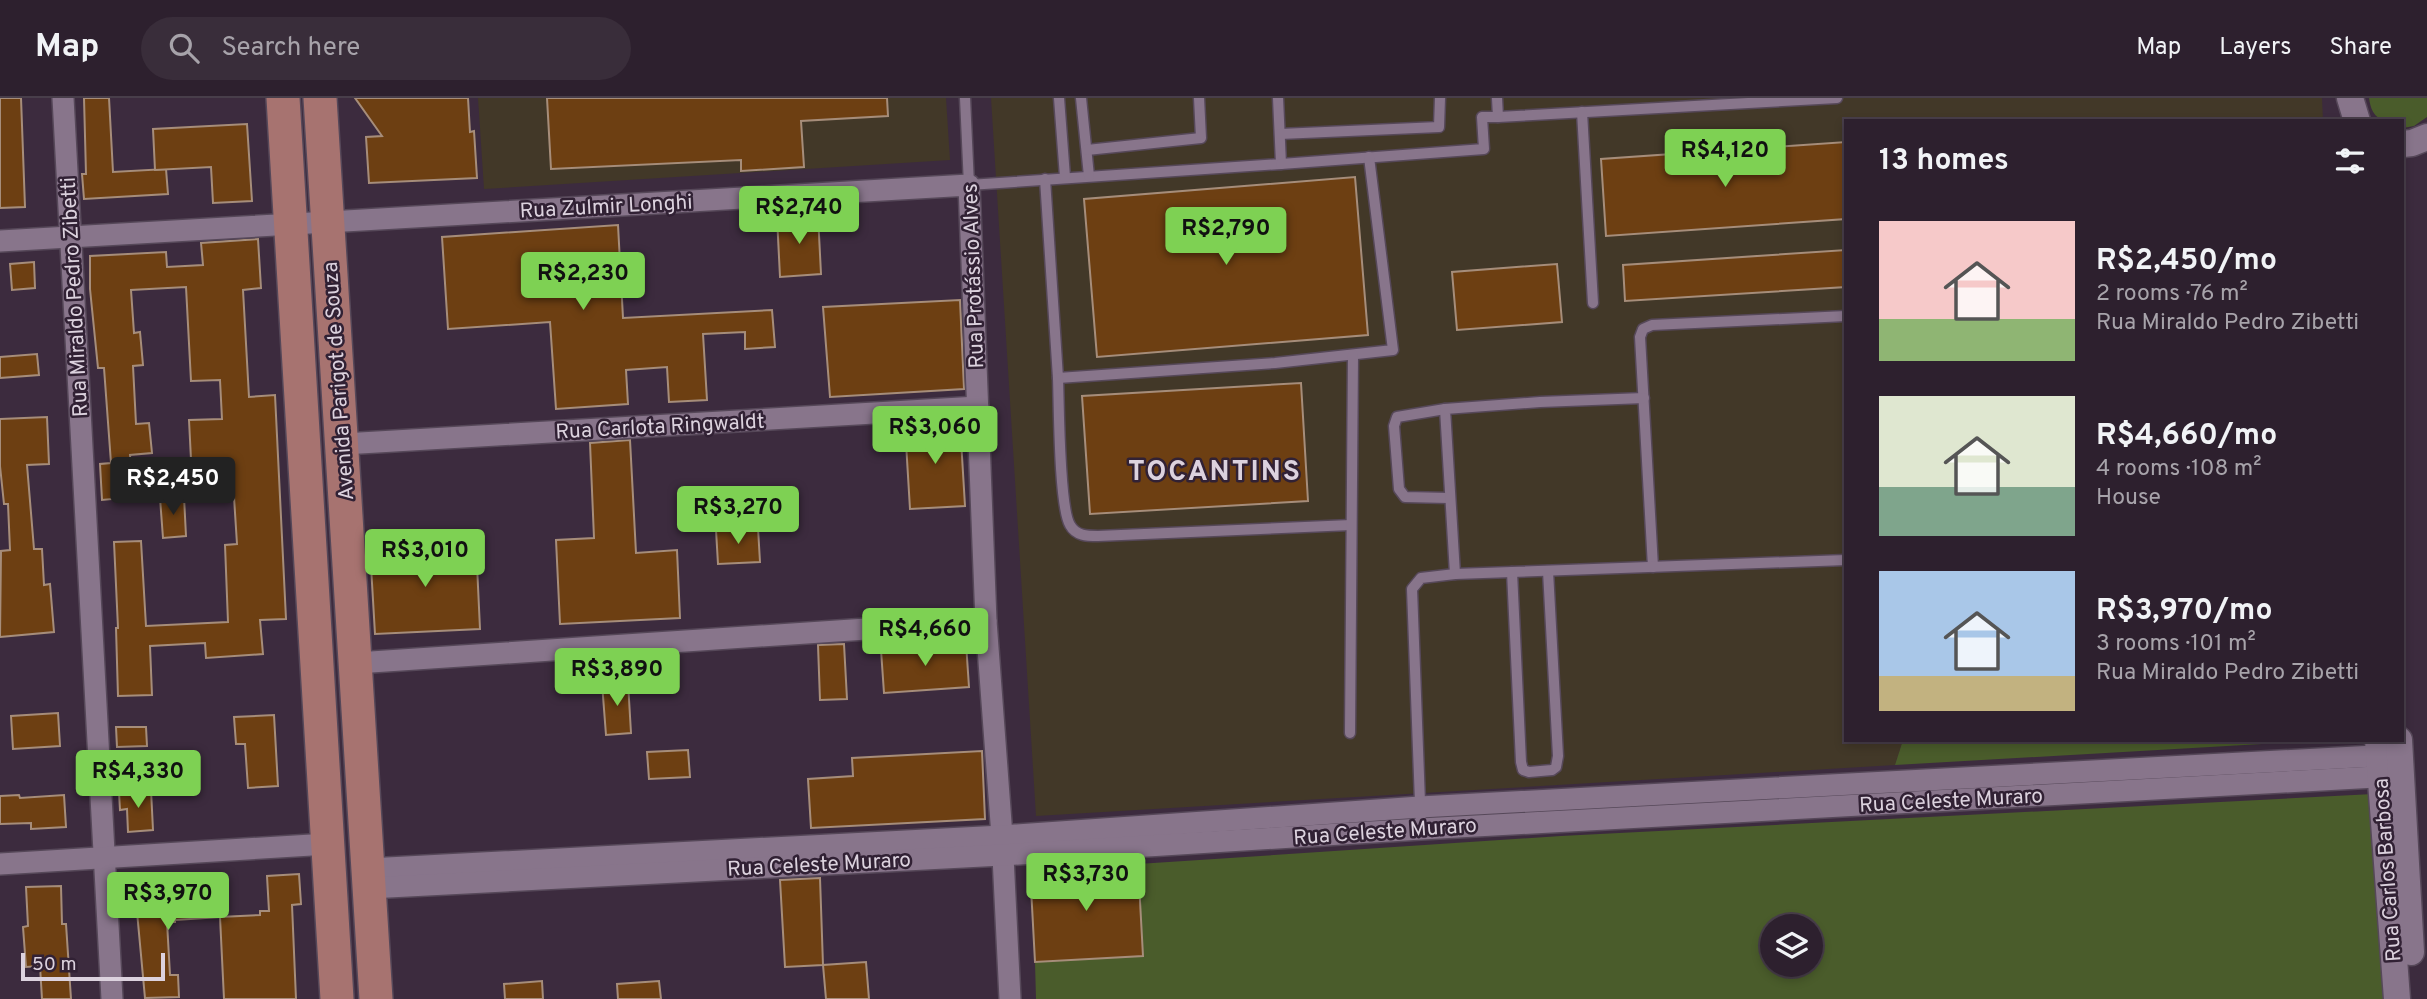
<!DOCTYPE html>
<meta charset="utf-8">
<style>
body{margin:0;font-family:Overpass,sans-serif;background:#392d3a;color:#f1f3f6;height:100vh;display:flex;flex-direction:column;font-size:26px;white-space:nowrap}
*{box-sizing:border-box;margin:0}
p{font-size:23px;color:#a7a3aa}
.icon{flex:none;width:38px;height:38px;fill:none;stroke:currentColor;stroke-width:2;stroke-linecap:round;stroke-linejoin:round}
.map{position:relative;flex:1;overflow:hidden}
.side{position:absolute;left:1844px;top:21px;width:560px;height:623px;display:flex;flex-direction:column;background:#2d202e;border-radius:0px;box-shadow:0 4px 10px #0003,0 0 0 2px #483e4a}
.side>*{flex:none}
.tools{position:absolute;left:1760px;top:816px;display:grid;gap:14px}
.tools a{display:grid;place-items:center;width:63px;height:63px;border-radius:50%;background:#2d202e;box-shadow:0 4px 10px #0003,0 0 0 2px #483e4a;font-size:35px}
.scale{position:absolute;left:21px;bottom:18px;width:144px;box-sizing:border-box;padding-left:7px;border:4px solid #dcd2de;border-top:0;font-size:19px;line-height:24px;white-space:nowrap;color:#dcd2de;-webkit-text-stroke:5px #312134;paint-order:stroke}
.price{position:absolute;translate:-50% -60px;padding:0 16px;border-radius:7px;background:#7ed153;color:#111;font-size:23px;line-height:46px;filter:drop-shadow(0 2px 4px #0008)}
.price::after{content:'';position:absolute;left:50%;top:42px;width:21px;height:16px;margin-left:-10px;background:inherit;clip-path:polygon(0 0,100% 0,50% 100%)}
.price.active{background:#222;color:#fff}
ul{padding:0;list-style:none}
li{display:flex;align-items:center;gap:21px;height:175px;padding:0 35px}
li span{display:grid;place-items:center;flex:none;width:196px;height:140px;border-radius:0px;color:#555}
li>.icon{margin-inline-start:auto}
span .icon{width:84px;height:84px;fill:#fffc;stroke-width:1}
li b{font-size:30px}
h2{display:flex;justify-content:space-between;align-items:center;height:84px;padding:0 35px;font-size:30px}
header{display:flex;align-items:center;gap:42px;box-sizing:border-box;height:98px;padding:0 35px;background:#2d202e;border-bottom:2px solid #483e4a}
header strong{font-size:33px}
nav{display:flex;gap:38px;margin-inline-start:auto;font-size:24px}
.search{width:490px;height:63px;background:#392d3a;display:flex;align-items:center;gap:18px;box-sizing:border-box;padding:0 24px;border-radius:38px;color:#a7a3aa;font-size:26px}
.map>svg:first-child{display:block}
.industrial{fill:#423828}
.green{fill:#4a5c2b;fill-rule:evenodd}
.building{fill:#6d3f12;stroke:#a68d7a;stroke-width:2}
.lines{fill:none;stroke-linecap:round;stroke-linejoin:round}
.service-casing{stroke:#564859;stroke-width:13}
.minor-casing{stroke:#564859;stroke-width:24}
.tertiary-casing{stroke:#564859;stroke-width:29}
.primary-casing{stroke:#564859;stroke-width:36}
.service{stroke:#88758b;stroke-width:10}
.minor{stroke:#88758b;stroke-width:21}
.tertiary{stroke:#88758b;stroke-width:26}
.primary{stroke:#a77370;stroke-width:33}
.labels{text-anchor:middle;stroke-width:5;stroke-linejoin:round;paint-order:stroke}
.street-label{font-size:21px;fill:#dcd2de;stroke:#312134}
.district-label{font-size:28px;font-weight:bold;letter-spacing:2px;fill:#dcd2de;stroke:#312134}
</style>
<header>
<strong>Map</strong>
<div class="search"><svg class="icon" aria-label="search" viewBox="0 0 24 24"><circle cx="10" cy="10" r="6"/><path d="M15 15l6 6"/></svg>Search here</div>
<nav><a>Map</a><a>Layers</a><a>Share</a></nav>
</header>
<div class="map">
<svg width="2427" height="901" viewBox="0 0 2427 901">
<rect width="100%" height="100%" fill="#3c2b3e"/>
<g class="industrial">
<path d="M 478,0 L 946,0 L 950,62 L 484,91 Z"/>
<path d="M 991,0 L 2322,0 L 2323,23 L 1846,23 L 1846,642 L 1903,642 L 1895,667 L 1036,718 Z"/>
</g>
<g class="green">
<path d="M 2369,0 L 2427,0 L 2427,19 L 2414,28 L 2403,30 L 2403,23 C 2383,23 2372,23 2369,0 Z"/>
<path d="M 1903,642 L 2331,642 L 1895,667 Z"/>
<path d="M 2373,696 L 2386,901 L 1036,901 L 1035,864 L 1143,858 L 1138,766 L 1561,738 ZM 1773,828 L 1811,828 L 1811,866 L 1773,866 Z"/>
</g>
<g class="building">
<path d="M 0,0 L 21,0 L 25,109 L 0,110 Z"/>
<path d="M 84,0 L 109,0 L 113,74 L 166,71 L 168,96 L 84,101 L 82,76 L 86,76 Z"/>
<path d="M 355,0 L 468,0 L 470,34 L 474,33 L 477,80 L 369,85 L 366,39 L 382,38 Z"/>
<path d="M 547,0 L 887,0 L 888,18 L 801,23 L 804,69 L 741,73 L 741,62 L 551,71 Z"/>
<path d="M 247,26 L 252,103 L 213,105 L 211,69 L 155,72 L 153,31 Z"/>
<path d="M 1846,44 L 1846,121 L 1606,138 L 1601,61 Z"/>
<path d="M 1355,79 L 1368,237 L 1097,259 L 1084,101 Z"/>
<path d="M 818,117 L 821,176 L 780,179 L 777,119 Z"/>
<path d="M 618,127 L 623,220 L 772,212 L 775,249 L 745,251 L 745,234 L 703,236 L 707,302 L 669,304 L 667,269 L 626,272 L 628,306 L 556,311 L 550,224 L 448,231 L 442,139 Z"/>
<path d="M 258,141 L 261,190 L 243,192 L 249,299 L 275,297 L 286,521 L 260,522 L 263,556 L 206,560 L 205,545 L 150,548 L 152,597 L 118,598 L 116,530 L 118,530 L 114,444 L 141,443 L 146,528 L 228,524 L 225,447 L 237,446 L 234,399 L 193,401 L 189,322 L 222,321 L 220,282 L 191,283 L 186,189 L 131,192 L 134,235 L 140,234 L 143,267 L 133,268 L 136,326 L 149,325 L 152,355 L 130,357 L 133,399 L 102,402 L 100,366 L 111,365 L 104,270 L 98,270 L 90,191 L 90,158 L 166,154 L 167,169 L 203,167 L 201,145 Z"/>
<path d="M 1846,152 L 1846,189 L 1625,203 L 1623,167 Z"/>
<path d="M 34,164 L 35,190 L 12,192 L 10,166 Z"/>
<path d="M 1557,166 L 1562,224 L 1457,232 L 1452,174 Z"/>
<path d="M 960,202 L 964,291 L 830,299 L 823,209 Z"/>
<path d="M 37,256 L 39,277 L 0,280 L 0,259 Z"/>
<path d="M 1301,285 L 1308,403 L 1090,416 L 1082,298 Z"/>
<path d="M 47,319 L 49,366 L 27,367 L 34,451 L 42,451 L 44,487 L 50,486 L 54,534 L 0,539 L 1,453 L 10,452 L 8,406 L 4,406 L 0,368 L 0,321 Z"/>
<path d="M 960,325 L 965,408 L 910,411 L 905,328 Z"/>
<path d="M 630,342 L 636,455 L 677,452 L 680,520 L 560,526 L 556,442 L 594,440 L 590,345 Z"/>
<path d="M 184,399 L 186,438 L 163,440 L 160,400 Z"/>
<path d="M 758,430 L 760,464 L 718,466 L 716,432 Z"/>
<path d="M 476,446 L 480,531 L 375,536 L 370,451 Z"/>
<path d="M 966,545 L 969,589 L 884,595 L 881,552 Z"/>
<path d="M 844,546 L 847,601 L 820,602 L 818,547 Z"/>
<path d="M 628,584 L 631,635 L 606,637 L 602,585 Z"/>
<path d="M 58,615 L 60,648 L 13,651 L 11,618 Z"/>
<path d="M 274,617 L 278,688 L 248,690 L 245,646 L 236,646 L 234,619 Z"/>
<path d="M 116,629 L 146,629 L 147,648 L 117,649 Z"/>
<path d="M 688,652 L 690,679 L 649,681 L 647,654 Z"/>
<path d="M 982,653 L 985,721 L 811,730 L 808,681 L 853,678 L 852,660 Z"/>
<path d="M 196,654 L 198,691 L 155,693 L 153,656 Z"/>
<path d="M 151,692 L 153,732 L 128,734 L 127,711 L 120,712 L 119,694 Z"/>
<path d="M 19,697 L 20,700 L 64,697 L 66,729 L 31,731 L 31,725 L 0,726 L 0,698 Z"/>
<path d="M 1138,766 L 1143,858 L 1035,864 L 1030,771 Z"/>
<path d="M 299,776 L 301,806 L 292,807 L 296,901 L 224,901 L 220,819 L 260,817 L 260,813 L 269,813 L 267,778 Z"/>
<path d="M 820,780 L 823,867 L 785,869 L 780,782 Z"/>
<path d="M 61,788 L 62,826 L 66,826 L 71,901 L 42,901 L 40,868 L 26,869 L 23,829 L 28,828 L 26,789 Z"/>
<path d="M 217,789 L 220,819 L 175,822 L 175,824 L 167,824 L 170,877 L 178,877 L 179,899 L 145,900 L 136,803 L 146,803 L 146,791 Z"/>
<path d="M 866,864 L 869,901 L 826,901 L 823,867 Z"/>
<path d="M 542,883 L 543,901 L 505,901 L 504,886 Z"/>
<path d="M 659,883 L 661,901 L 618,901 L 617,886 Z"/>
</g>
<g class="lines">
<defs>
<g id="service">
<path d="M 965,0 L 969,87 L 1281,66 L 1278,0"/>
<path d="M 1059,0 L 1065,79"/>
<path d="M 1081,0 L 1089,78"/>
<path d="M 1497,0 L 1498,19 L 1837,0"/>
<path d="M 1582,14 L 1593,205"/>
<path d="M 1280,36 L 1439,29 L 1440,0"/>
<path d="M 1087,52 L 1201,40 L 1199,0"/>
<path d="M 1281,66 L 1484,51 L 1482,19 L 1498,19"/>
<path d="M 1045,81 L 1058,280 L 1275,265 L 1393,252 L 1369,59"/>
<path d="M 1058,280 C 1059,306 1059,409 1070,427 C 1076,438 1087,438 1098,438 L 1351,427"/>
<path d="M 1445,311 L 1397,319 L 1394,328 L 1399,391 L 1405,399 L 1449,400"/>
<path d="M 1653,469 L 1640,239 L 1643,231 L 1652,227 L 1846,218"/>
<path d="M 1512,474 L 1521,664 L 1523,672 L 1529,674 L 1552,672 L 1556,669 L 1558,658 L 1548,473"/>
<path d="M 1455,476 L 1445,311 L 1540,304 L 1644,300"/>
<path d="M 1350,635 L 1353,257"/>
<path d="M 1421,731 L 1412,491 L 1421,480 L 1455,476 L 1846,462"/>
</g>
<g id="minor">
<path d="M 63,0 L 112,901"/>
<path d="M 0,143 L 969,87 L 986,523 L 1002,738 L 1010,901"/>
<path d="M 343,346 L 978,309"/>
<path d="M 356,565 L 986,523"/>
<path d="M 0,766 L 328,746"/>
<path d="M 368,771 L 1002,738 L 1420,709 L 2393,657"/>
<path d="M 369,790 L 1002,757 L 1421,731 L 2394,678"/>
</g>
<g id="tertiary">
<path d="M 2350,0 L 2357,23"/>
<path d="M 2403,46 L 2412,45 L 2427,39"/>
<path d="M 2378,642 L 2397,901"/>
<path d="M 2399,642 L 2411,854"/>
</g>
<g id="primary">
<path d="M 283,0 L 337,901"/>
<path d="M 320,0 L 376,901"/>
</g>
</defs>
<use href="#service" class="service-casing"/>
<use href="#minor" class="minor-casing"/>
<use href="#tertiary" class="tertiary-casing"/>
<use href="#primary" class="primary-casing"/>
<use href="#service" class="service"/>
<use href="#minor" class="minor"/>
<use href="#tertiary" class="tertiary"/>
<use href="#primary" class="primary"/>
</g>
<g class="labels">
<g class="street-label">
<text transform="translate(606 108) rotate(-3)" y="7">Rua Zulmir Longhi</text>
<text transform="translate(973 178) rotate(-92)" y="7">Rua Protássio Alves</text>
<text transform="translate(74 199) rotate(-93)" y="7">Rua Miraldo Pedro Zibetti</text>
<text transform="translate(338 283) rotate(-94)" y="7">Avenida Parigot de Souza</text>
<text transform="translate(660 328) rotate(-3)" y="7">Rua Carlota Ringwaldt</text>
<text transform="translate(1951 702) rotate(-3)" y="7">Rua Celeste Muraro</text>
<text transform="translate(1385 733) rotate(-4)" y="7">Rua Celeste Muraro</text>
<text transform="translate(819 766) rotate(-3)" y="7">Rua Celeste Muraro</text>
<text transform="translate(2387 772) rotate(-94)" y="7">Rua Carlos Barbosa</text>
</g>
<g class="district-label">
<text x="1215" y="382">TOCANTINS</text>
</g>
</g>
</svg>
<div class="tools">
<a><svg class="icon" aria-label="layers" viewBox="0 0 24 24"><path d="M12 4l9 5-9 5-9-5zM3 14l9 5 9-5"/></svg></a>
</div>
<div class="scale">50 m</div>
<b class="price" style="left:1725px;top:91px">R$4,120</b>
<b class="price" style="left:799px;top:148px">R$2,740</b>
<b class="price" style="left:1226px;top:169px">R$2,790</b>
<b class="price" style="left:583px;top:214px">R$2,230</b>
<b class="price" style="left:935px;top:368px">R$3,060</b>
<b class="price active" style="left:173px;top:419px">R$2,450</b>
<b class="price" style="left:738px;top:448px">R$3,270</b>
<b class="price" style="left:425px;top:491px">R$3,010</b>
<b class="price" style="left:925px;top:570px">R$4,660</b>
<b class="price" style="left:617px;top:610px">R$3,890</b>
<b class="price" style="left:138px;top:712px">R$4,330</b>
<b class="price" style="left:1086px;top:815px">R$3,730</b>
<b class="price" style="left:168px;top:834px">R$3,970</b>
<section class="side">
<h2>13 homes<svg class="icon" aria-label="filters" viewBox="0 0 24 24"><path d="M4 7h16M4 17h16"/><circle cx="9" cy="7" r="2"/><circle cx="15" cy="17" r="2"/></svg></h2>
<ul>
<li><span style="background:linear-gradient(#f6c9c9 70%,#8fb573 0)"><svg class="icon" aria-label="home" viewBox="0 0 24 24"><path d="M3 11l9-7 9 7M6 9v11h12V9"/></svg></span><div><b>R$2,450/mo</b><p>2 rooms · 76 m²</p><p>Rua Miraldo Pedro Zibetti</p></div></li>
<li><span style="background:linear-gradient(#dfe7d0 65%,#7fa58c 0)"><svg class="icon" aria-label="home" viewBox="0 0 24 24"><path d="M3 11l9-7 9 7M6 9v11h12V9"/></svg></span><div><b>R$4,660/mo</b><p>4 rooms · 108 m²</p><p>House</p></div></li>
<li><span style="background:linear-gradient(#a9c7e8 75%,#c2b280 0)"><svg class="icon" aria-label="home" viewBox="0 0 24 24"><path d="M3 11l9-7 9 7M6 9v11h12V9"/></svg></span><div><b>R$3,970/mo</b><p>3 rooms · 101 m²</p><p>Rua Miraldo Pedro Zibetti</p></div></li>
</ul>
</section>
</div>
